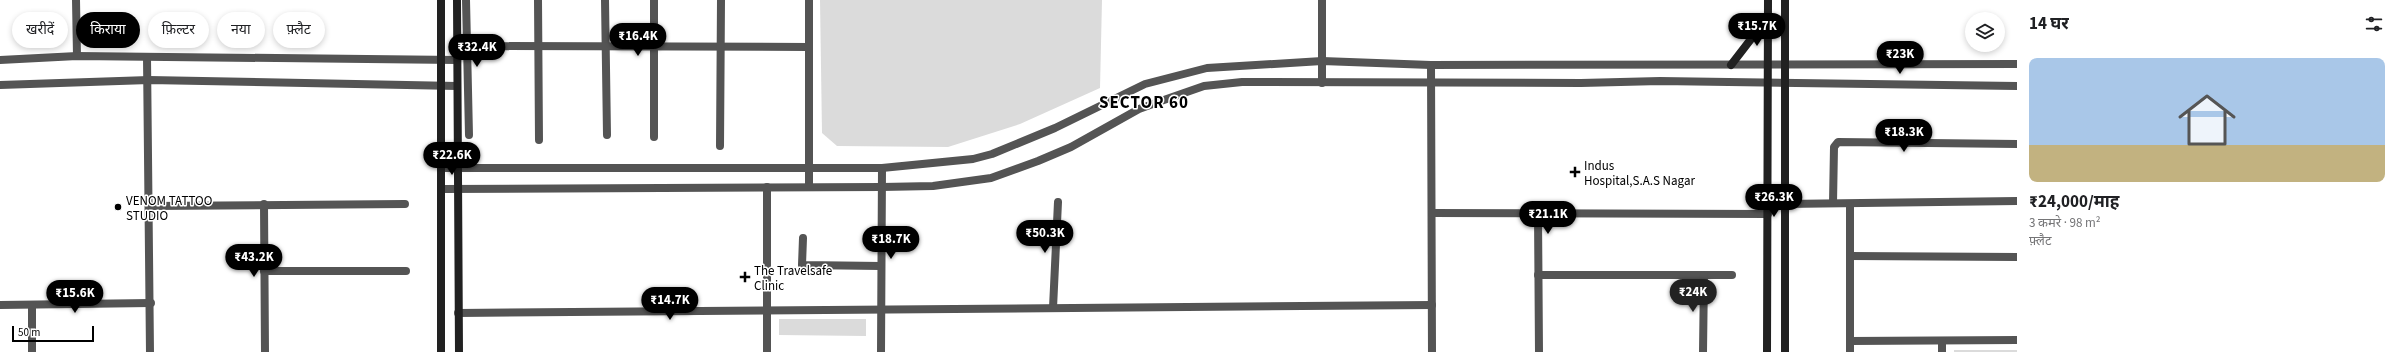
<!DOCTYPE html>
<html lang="hi">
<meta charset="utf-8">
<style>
body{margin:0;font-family:"Source Sans 3","Noto Sans Devanagari",sans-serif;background:#f6f6f6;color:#202124;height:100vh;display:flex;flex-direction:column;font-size:15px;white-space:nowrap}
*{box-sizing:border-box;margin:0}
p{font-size:13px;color:#757577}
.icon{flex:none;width:22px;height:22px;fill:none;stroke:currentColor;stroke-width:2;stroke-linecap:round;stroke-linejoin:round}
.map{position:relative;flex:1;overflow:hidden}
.drawer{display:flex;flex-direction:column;background:#fff;width:380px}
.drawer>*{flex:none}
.top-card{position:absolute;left:12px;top:12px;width:380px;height:36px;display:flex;gap:8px}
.fabs{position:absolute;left:1965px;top:12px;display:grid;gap:8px}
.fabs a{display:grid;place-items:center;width:40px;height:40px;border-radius:50%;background:#fff;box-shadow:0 2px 6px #0003;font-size:20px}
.scale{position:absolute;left:12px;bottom:10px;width:82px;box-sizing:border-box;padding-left:4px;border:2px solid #000;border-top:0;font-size:11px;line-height:14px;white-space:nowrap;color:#000;-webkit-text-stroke:3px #fff;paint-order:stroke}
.price{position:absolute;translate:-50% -34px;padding:0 9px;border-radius:14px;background:#000;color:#fff;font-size:13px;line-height:26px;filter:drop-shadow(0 1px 2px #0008)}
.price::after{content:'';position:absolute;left:50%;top:24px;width:12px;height:9px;margin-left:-6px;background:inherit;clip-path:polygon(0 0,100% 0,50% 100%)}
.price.selected{background:#222;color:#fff}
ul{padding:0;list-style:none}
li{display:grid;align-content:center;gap:8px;height:212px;padding:0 12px}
li span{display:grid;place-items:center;height:124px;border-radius:8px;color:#555}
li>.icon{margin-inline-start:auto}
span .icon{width:72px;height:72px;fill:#fffc;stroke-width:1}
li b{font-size:17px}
h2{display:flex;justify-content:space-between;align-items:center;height:48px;padding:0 12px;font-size:17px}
.chip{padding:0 14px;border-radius:18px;background:#fff;box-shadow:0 2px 6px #0003;font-size:14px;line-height:36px}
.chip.selected{background:#000;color:#fff}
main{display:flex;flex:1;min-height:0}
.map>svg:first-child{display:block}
.green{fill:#dbdbdb}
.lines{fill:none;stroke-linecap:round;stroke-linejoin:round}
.minor{stroke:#545454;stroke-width:8}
.tertiary{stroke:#545454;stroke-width:8}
.secondary{stroke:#212121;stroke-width:8}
.poi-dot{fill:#000;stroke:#fff;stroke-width:1.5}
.labels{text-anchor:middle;stroke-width:3;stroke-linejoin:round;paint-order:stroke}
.poi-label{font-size:13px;fill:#000;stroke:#fff;text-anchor:start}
.district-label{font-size:17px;font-weight:bold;letter-spacing:1px;fill:#000;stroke:#fff}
</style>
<main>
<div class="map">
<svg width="2017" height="352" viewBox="0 0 2017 352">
<rect width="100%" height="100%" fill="#fff"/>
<g class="green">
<path d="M 820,0 L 1102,0 L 1100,88 L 1020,124 L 948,147 L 837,146 L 822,133 Z"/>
<path d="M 779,319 L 866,319 L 866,336 L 779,335 Z"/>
<rect x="1954" y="350" width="63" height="2"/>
</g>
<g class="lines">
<g class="minor">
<path d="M 76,0 L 77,56"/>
<path d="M 466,0 L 469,135"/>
<path d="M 538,0 L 539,140"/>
<path d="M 605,0 L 607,135"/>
<path d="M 467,46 L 809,47"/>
<path d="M 147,57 L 150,352"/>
<path d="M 1431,65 L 1432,352"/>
<path d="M 1322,83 L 1322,0"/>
<path d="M 654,137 L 654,0"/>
<path d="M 720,146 L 721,0"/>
<path d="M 767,187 L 767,352"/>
<path d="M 809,187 L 809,0"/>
<path d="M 1833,203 L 1834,147 L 1838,142 L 2017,144"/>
<path d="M 264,204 L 265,352"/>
<path d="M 1784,204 L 2017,201"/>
<path d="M 150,206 L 405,204"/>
<path d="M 1432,213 L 1768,214"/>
<path d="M 1538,214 L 1539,352"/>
<path d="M 803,238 L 802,265 L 881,266"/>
<path d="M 1850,256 L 2017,257"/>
<path d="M 264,271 L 406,271"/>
<path d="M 1538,275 L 1732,275"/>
<path d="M 0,305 L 151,303"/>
<path d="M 32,306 L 32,352"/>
<path d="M 1053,308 L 1058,202"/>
<path d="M 458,313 L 1432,305"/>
<path d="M 1850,341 L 2017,340"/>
<path d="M 881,352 L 882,168"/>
<path d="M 1703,352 L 1704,275"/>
<path d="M 1850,352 L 1850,204"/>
<path d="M 1942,352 L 1942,341"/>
</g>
<g class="tertiary">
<path d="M 0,60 L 77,56 L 457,60"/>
<path d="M 0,85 L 149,80 L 457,86"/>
<path d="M 442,168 L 882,168 L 973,159 L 992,154 L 1055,128 L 1145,84 L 1207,68 L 1322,61 L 1431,65 L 2017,64"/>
<path d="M 442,189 L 882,187 L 933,186 L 991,178 L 1038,161 L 1071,147 L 1139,109 L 1161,101 L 1204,86 L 1242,82 L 1581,83 L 1660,81 L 2017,86"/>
</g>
<g class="secondary">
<path d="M 457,0 L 459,352"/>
<path d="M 1785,0 L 1785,352"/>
<path d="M 1731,65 L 1768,17"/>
<path d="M 441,352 L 441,0"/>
<path d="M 1767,352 L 1768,0"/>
</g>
</g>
<g class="poi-dot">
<path d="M1573 166h4v4h4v4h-4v4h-4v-4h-4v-4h4z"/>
<circle cx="118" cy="207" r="4"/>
<path d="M743 271h4v4h4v4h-4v4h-4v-4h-4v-4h4z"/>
</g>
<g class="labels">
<g class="poi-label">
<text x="1584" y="170">Indus<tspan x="1584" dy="15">Hospital,S.A.S Nagar</tspan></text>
<text x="126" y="205">VENOM TATTOO<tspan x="126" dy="15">STUDIO</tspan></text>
<text x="754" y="275">The Travelsafe<tspan x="754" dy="15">Clinic</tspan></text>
</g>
<g class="district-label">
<text x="1144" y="108">SECTOR 60</text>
</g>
</g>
</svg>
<div class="fabs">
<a><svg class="icon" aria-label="layers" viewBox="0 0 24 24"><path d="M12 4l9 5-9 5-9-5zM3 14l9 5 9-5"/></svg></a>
</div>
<div class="scale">50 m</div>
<b class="price" style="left:1757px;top:47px">₹15.7K</b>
<b class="price" style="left:638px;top:57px">₹16.4K</b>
<b class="price" style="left:477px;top:68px">₹32.4K</b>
<b class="price" style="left:1900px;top:75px">₹23K</b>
<b class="price" style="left:1904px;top:153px">₹18.3K</b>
<b class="price" style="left:452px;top:176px">₹22.6K</b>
<b class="price" style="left:1774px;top:218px">₹26.3K</b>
<b class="price" style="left:1548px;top:235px">₹21.1K</b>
<b class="price" style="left:1045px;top:254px">₹50.3K</b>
<b class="price" style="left:891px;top:260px">₹18.7K</b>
<b class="price" style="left:254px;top:278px">₹43.2K</b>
<b class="price selected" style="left:1693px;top:313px">₹24K</b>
<b class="price" style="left:75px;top:314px">₹15.6K</b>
<b class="price" style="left:670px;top:321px">₹14.7K</b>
<div class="top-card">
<a class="chip">खरीदें</a>
<a class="chip selected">किराया</a>
<a class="chip">फ़िल्टर</a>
<a class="chip">नया</a>
<a class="chip">फ़्लैट</a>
</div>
</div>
<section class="drawer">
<h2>14 घर<svg class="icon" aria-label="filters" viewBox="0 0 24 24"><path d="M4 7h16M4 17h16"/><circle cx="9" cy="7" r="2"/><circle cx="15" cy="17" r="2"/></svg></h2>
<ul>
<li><span style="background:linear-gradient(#a9c7e8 70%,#c2b280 0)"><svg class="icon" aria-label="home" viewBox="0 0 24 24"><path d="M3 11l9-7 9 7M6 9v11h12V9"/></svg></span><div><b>₹24,000/माह</b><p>3 कमरे · 98 m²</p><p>फ़्लैट</p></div></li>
</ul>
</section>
</main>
